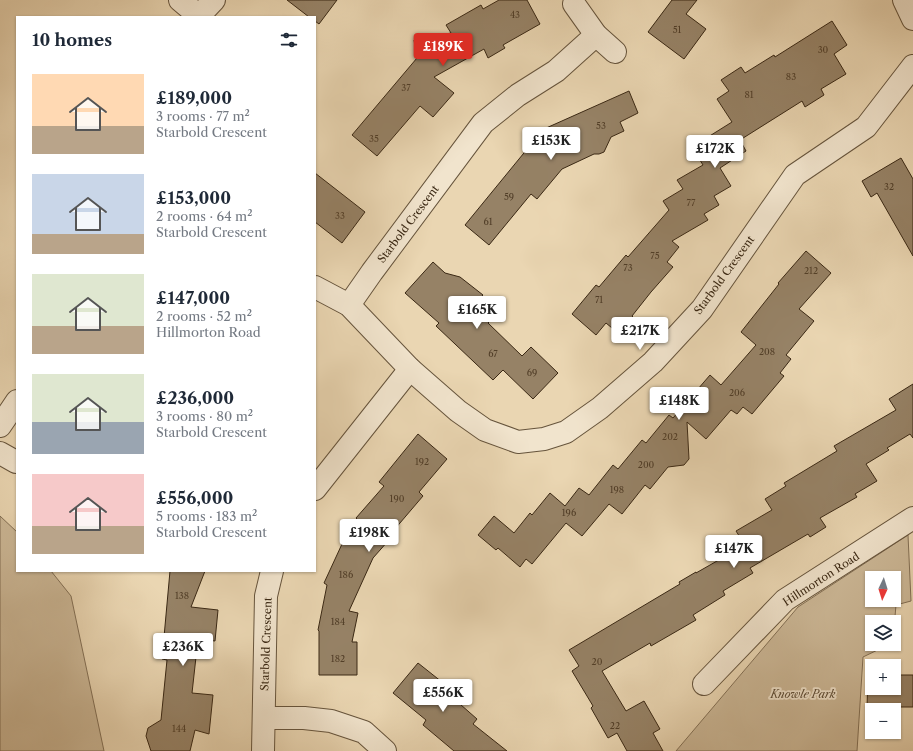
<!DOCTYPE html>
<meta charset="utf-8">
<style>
body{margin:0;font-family:"Libre Caslon Text",serif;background:#f2f2f3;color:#1f2937;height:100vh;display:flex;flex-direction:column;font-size:15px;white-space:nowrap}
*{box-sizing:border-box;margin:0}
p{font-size:13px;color:#747a83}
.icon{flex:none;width:22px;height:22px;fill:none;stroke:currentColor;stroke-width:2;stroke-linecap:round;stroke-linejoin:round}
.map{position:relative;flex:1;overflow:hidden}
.details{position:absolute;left:16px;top:16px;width:300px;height:556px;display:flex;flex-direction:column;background:#fff;border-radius:0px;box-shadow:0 1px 3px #0004}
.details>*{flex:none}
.needle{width:26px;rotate:184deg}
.buttons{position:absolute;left:865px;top:571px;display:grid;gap:8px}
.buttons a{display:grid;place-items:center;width:36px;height:36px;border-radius:0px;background:#fff;box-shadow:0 1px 3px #0004;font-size:20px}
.price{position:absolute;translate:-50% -34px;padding:0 9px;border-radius:4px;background:#fff;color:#222;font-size:13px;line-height:26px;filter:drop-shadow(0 1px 2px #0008)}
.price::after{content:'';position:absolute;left:50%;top:24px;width:12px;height:9px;margin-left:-6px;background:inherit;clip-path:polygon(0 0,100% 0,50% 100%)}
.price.on{background:#d93025;color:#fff}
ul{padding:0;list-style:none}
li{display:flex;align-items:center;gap:12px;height:100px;padding:0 16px}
li span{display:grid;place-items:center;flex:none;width:112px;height:80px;border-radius:0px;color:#555}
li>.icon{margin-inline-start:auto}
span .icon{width:48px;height:48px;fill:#fffc;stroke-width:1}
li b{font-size:17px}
h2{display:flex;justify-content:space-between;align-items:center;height:48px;padding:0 16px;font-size:17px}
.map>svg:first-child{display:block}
.green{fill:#ccb897;stroke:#837056;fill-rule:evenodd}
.building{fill:#968266;stroke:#3a2814}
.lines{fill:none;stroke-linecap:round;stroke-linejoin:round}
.minor-casing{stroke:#66543c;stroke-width:24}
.minor{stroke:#f1e4cd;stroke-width:22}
.labels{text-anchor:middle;stroke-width:3.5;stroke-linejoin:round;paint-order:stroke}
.number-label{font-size:9px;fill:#513e28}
.street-label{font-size:11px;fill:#3a2814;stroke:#f1e4cd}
.park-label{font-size:11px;font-style:italic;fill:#5e4c35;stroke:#f1e4cd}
</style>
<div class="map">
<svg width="913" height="751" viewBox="0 0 913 751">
<rect width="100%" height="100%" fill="#ead6b2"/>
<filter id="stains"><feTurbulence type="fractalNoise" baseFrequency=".005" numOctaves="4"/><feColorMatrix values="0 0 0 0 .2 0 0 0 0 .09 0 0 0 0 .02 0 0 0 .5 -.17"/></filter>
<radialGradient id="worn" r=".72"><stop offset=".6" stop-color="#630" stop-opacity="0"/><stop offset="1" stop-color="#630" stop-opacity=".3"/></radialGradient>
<g class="green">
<path d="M 0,516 L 17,532 L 17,571 L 51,571 L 71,596 L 104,751 L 0,751 Z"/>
<path d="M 908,535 L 911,601 L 896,605 L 894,628 L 894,622 L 872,622 L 872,644 L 890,644 L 863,657 L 857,751 L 676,751 L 798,607 ZM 872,578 L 894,578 L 894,600 L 872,600 Z"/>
</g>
<g class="building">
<path d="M 287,0 L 337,0 L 319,24 L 315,21 L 315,17 L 309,17 Z"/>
<path d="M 499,0 L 527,0 L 540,24 L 503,45 L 505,48 L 488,58 L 484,49 L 434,77 L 454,93 L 433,117 L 420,106 L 377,156 L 352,135 L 417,58 L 414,40 L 451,33 L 446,25 L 481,5 L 483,9 Z"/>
<path d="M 672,0 L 697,0 L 686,14 L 706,29 L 684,59 L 648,32 Z"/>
<path d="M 832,21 L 847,45 L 834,54 L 846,74 L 821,89 L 824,95 L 805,107 L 802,101 L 740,140 L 746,151 L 720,168 L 731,186 L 714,196 L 719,205 L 704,214 L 708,220 L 672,241 L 679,247 L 667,262 L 673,267 L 651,292 L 632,316 L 633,317 L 618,333 L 606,323 L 596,335 L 572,314 L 596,285 L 599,287 L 626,255 L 628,257 L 669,210 L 663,201 L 683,189 L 677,180 L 703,165 L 692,147 L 732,122 L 717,99 L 729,91 L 721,80 L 741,67 L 745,73 L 774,55 L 775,57 Z"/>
<path d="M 629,91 L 638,113 L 620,122 L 624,131 L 611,137 L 604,152 L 599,154 L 594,154 L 562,169 L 537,199 L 531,194 L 489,245 L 465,225 L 537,137 L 535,133 Z"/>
<path d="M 901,158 L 913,179 L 913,256 L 877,193 L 871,197 L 862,181 Z"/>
<path d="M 315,173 L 365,212 L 342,243 L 315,222 Z"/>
<path d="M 806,251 L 831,273 L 799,309 L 814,321 L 786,355 L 791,359 L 780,373 L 784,376 L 752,414 L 743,407 L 737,414 L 731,410 L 706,439 L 687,422 L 689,459 L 684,465 L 668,467 L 650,489 L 645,485 L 622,514 L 609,504 L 582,536 L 566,523 L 532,564 L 526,559 L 520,567 L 498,548 L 496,550 L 478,535 L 494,516 L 514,533 L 530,513 L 532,515 L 550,493 L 565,506 L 579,488 L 589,495 L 613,465 L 618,469 L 642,440 L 646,443 L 669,415 L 673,418 L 710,375 L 721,385 L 756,345 L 741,332 L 779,284 L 778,283 Z"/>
<path d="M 433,262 L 445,273 L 460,277 L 483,295 L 473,305 L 490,321 L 488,323 L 522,356 L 531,347 L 558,373 L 533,399 L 503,370 L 493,380 L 436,326 L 439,323 L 405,293 Z"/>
<path d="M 913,384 L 913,438 L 910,434 L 887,448 L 889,450 L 866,464 L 877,481 L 855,494 L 857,497 L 820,518 L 826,527 L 810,537 L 808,534 L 750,568 L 753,573 L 723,591 L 725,595 L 693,615 L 696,620 L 651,646 L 650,643 L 602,671 L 626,711 L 644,701 L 660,729 L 653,733 L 663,751 L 627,751 L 617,733 L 608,738 L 591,708 L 593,706 L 572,671 L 579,666 L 569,650 L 680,584 L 679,582 L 696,572 L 696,573 L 745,545 L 736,531 L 772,510 L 765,499 L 786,486 L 784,483 L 837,451 L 834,446 L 896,410 L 889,399 Z"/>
<path d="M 418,434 L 447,459 L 419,492 L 423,496 L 394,530 L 396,532 L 373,558 L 349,611 L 358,613 L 352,642 L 357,642 L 357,675 L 319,675 L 319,631 L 318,630 L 327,585 L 324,583 L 342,544 L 361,523 L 356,518 L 384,486 L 379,482 Z"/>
<path d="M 170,571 L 205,571 L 191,607 L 218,610 L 215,641 L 198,639 L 192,693 L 213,695 L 209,734 L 195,730 L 190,751 L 151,751 L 146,736 L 148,728 L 161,720 L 167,660 L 162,659 Z"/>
<path d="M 418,663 L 447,686 L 444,690 L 477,719 L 473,724 L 507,751 L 454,751 L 423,725 L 426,720 L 393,693 Z"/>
<path d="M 868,675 L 872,675 L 872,688 L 894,688 L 894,675 L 913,675 L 913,707 L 867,707 Z"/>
</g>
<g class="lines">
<defs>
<g id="minor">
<path d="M 180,0 L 199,16"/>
<path d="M 904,0 L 913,19"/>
<path d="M 574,4 L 596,35 L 615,52"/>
<path d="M 198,17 L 214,0"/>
<path d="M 315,287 L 349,305 L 410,369 L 458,411 L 485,430 L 518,442 L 544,439 L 566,432 L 600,408 L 653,362 L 702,309 L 795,175 L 866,127 L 913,66"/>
<path d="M 349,305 L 372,272 L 483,123 L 518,95 L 556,71 L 596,35"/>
<path d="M 0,426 L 17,401"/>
<path d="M 0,453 L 16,462"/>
<path d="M 315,489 L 410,369"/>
<path d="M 704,684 L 785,600 L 913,518"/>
<path d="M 264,718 L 304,718 L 331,721 L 364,732 L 385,751"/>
<path d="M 263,751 L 266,596 L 272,571"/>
</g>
</defs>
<use href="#minor" class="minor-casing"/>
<use href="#minor" class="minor"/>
</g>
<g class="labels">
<g class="number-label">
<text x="515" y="18">43</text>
<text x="677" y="33">51</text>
<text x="823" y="53">30</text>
<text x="791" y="80">83</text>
<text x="406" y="91">37</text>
<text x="749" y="98">81</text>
<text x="601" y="129">53</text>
<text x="374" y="142">35</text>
<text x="889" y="190">32</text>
<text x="509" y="200">59</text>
<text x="691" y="206">77</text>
<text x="340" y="219">33</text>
<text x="488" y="225">61</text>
<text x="655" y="259">75</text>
<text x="628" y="271">73</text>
<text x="811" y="274">212</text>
<text x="599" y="303">71</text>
<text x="767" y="355">208</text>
<text x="493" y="357">67</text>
<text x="532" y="376">69</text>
<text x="737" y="396">206</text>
<text x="670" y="440">202</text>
<text x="422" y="465">192</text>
<text x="646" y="468">200</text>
<text x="617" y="493">198</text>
<text x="397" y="502">190</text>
<text x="569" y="516">196</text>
<text x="346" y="578">186</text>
<text x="182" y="599">138</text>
<text x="338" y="625">184</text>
<text x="338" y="662">182</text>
<text x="597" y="665">20</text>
<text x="615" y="729">22</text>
<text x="179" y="732">144</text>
</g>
<g class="street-label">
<text transform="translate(408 224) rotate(-53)" y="4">Starbold Crescent</text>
<text transform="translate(724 275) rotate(-54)" y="4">Starbold Crescent</text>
<text transform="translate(821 579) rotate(-33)" y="4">Hillmorton Road</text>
<text transform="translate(266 644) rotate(-88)" y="4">Starbold Crescent</text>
</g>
<g class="park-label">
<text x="803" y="698">Knowle Park</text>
</g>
</g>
<rect width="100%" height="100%" filter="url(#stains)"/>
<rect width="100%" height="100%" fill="url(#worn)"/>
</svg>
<div class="buttons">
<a><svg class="needle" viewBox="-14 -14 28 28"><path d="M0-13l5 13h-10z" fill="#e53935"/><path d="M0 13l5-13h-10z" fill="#747a83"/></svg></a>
<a><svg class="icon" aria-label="layers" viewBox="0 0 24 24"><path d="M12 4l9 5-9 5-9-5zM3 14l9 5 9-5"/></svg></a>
<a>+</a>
<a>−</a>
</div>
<b class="price on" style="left:443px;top:67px">£189K</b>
<b class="price" style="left:551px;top:161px">£153K</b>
<b class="price" style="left:715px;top:169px">£172K</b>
<b class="price" style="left:477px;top:330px">£165K</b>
<b class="price" style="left:640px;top:351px">£217K</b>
<b class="price" style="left:679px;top:421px">£148K</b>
<b class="price" style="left:369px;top:553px">£198K</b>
<b class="price" style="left:734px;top:569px">£147K</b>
<b class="price" style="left:183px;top:667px">£236K</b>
<b class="price" style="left:443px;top:713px">£556K</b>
<section class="details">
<h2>10 homes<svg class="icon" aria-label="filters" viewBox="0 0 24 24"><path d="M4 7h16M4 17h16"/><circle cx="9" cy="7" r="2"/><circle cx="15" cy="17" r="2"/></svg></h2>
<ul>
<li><span style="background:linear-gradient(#ffd9b3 65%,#b9a48a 0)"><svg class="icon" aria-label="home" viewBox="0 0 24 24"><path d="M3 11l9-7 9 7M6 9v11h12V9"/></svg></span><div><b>£189,000</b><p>3 rooms · 77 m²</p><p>Starbold Crescent</p></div></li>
<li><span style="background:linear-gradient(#c9d6e8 75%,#b9a48a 0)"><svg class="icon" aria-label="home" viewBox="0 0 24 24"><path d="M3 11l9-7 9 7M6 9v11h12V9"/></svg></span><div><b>£153,000</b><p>2 rooms · 64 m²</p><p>Starbold Crescent</p></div></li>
<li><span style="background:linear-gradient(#dfe7d0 65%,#b9a48a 0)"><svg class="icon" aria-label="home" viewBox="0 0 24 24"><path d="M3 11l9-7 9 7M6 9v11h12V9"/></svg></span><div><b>£147,000</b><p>2 rooms · 52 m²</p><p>Hillmorton Road</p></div></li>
<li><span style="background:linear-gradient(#dfe7d0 60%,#9aa5b1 0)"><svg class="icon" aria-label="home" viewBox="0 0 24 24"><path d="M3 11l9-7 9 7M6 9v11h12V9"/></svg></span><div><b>£236,000</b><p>3 rooms · 80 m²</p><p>Starbold Crescent</p></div></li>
<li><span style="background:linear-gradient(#f6c9c9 65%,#b9a48a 0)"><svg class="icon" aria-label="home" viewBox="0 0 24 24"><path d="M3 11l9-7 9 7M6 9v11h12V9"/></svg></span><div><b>£556,000</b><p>5 rooms · 183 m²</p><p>Starbold Crescent</p></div></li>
</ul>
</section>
</div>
